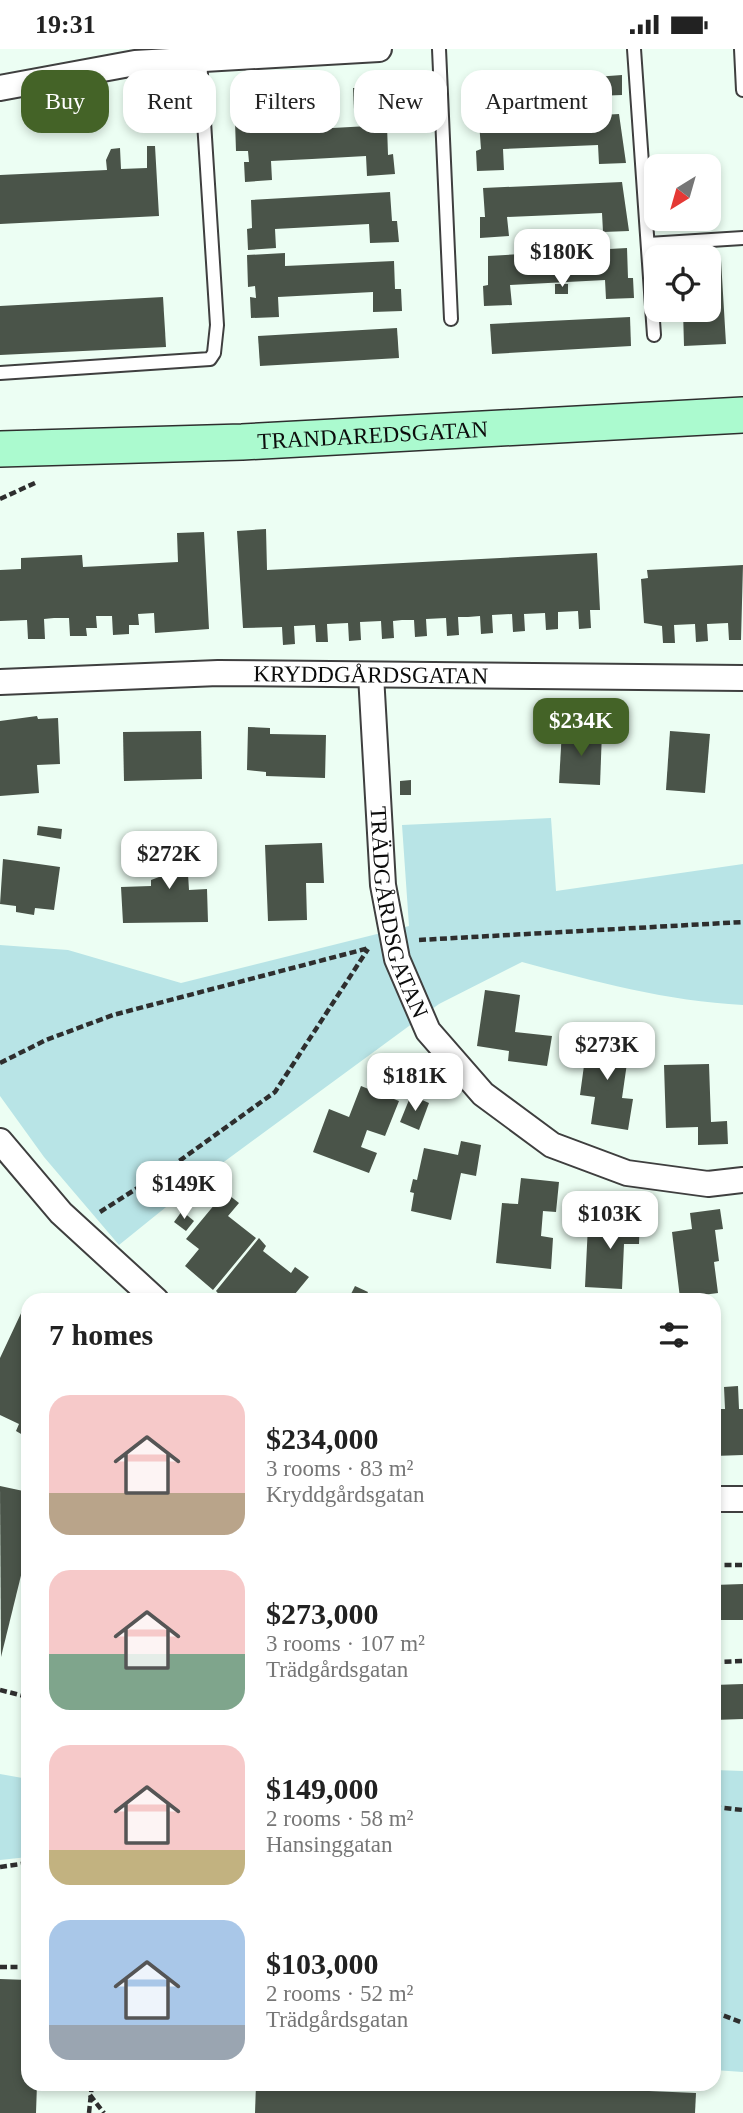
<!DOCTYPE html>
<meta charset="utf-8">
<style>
body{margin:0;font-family:"Times New Roman",serif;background:#f2f2f2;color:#222;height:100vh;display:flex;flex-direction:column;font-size:26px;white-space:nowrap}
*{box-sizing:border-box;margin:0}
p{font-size:23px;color:#767676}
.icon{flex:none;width:38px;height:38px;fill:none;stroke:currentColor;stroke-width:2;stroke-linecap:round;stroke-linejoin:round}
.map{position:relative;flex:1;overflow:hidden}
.sheet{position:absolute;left:21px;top:1244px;width:700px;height:798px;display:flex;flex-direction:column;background:#fff;border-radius:21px;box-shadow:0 4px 10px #0003}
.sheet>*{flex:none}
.top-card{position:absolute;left:21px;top:21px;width:702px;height:63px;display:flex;gap:14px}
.needle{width:46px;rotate:217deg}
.tools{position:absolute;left:644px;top:105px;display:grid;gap:14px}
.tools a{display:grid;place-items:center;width:77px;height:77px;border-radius:14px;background:#fff;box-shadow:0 4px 10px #0003;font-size:35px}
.price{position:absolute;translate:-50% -60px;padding:0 16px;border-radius:14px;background:#fff;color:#222;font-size:23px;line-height:46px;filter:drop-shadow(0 2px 4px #0008)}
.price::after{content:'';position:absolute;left:50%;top:42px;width:21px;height:16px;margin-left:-10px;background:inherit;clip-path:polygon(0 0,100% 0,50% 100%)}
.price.selected{background:#446327;color:#fff}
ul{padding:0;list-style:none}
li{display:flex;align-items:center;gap:21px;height:175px;padding:0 28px}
li span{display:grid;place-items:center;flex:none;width:196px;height:140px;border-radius:21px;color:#555}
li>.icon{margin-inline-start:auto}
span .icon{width:84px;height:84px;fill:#fffc;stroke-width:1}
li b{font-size:30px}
h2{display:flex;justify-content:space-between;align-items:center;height:84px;padding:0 28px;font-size:30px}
.tag{padding:0 24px;border-radius:21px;background:#fff;box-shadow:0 4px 10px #0003;font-size:24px;line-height:63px}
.tag.selected{background:#446327;color:#fff}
.status{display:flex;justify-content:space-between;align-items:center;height:49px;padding:0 35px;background:#fff;direction:ltr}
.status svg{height:19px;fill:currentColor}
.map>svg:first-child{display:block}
.green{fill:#b8e4e6}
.building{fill:#4a5449}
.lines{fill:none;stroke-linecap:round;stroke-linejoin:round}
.lane-casing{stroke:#3f3f3f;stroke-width:16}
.street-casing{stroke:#3f3f3f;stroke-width:28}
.secondary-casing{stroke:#2e2e2e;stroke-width:38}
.path{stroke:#2e2e2e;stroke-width:4.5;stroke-dasharray:7 3.5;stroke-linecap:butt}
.lane{stroke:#fff;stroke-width:12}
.street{stroke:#fff;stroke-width:24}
.secondary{stroke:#abfacf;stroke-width:35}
.labels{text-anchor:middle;stroke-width:7;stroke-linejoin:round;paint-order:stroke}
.street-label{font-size:23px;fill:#0c0c0c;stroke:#fff}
</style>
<div class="status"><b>19:31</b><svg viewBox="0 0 49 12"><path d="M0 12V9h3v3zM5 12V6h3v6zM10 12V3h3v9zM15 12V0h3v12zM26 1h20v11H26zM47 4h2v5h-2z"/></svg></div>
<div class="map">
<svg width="743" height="2064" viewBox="0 0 743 2064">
<rect width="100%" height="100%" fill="#ecfef3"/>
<g class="green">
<path d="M 551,769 L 556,842 L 743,815 L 743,956 C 667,952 596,933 522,913 L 439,955 L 202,1129 L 119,1196 L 44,1108 L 0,1047 L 0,896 L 68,901 L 181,934 L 409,877 L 402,776 Z"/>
<path d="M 714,1721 L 743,1722 L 743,2023 L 714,2021 Z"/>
<path d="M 0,1725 L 28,1730 L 28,1808 L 0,1811 Z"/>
</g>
<g class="building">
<path d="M 622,26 L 622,46 L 596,47 L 595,28 Z"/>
<path d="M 500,33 L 501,52 L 474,54 L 473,34 Z"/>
<path d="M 390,37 L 391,58 L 354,60 L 353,39 Z"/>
<path d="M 267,44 L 269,64 L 241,66 L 240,46 Z"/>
<path d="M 619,65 L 626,114 L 599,115 L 598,96 L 503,100 L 504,121 L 477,122 L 476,102 L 481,100 L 479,73 Z"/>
<path d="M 278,69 L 278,82 L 387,76 L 388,106 L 393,105 L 395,125 L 367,127 L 366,107 L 312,110 L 271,112 L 272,131 L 245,133 L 244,113 L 249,113 L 248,102 L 236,102 L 235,72 Z"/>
<path d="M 147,97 L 155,97 L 159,167 L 0,175 L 0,126 L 107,121 L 106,111 L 111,100 L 120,99 L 121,120 L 147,119 Z"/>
<path d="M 622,133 L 629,182 L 603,183 L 602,164 L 507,168 L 509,187 L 480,189 L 480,168 L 485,168 L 483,139 Z"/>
<path d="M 390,143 L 392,172 L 397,172 L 399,193 L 370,194 L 369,175 L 275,180 L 276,199 L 248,201 L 247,180 L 252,179 L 251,151 Z"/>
<path d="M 627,199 L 628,229 L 633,229 L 634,249 L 606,250 L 605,231 L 510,236 L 512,256 L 484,257 L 483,237 L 488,236 L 488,207 Z"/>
<path d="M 285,204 L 285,217 L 394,212 L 395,240 L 401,240 L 402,262 L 373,263 L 373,243 L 278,248 L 279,268 L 251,269 L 250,248 L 256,249 L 255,237 L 248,238 L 247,206 Z"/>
<path d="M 709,211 L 721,211 L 726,295 L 684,297 L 683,261 L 709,261 Z"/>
<rect x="555" y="235" width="13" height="10"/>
<path d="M 163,248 L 166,298 L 0,306 L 0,257 Z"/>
<path d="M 630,268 L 631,297 L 492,305 L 490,275 Z"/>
<path d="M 397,279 L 399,309 L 260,317 L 258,287 Z"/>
<path d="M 266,480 L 267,521 L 597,504 L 600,561 L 590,561 L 591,579 L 579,580 L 578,562 L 558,563 L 558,580 L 546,581 L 545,564 L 524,565 L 525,582 L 513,583 L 512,565 L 492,566 L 493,584 L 481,585 L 480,567 L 468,568 L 458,568 L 459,586 L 447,587 L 446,569 L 426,570 L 427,587 L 415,588 L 414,571 L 402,571 L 393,572 L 394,589 L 382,590 L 381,572 L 360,573 L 361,591 L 349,592 L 348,574 L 327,575 L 328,593 L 316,593 L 315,576 L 294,577 L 295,595 L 283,596 L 282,578 L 243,579 L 237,482 Z"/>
<path d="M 204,483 L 209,580 L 155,584 L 154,564 L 138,565 L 139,576 L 129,576 L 129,585 L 113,586 L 112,567 L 96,567 L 97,579 L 86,579 L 87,587 L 70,587 L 69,569 L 54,569 L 44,570 L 45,590 L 28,590 L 27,571 L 0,572 L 0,521 L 21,520 L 21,509 L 82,506 L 83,518 L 178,513 L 177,484 Z"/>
<path d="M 743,516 L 741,591 L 729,591 L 728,574 L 707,575 L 708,592 L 696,593 L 695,575 L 674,576 L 675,594 L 663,594 L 662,577 L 644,574 L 641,530 L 648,529 L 647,521 Z"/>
<path d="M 37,667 L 38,670 L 58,669 L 60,715 L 37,716 L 39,744 L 0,747 L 0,672 Z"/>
<path d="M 248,678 L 270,679 L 270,685 L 326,686 L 325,729 L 266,727 L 266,723 L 247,721 Z"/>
<path d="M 562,681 L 602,683 L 600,736 L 559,734 Z"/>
<path d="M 201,682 L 202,730 L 124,732 L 123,683 Z"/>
<path d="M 670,682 L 710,685 L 705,744 L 666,741 Z"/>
<path d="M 411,731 L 411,746 L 400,746 L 400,732 Z"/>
<path d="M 38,777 L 62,780 L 61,790 L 37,786 Z"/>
<path d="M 322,794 L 324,834 L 306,834 L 307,871 L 268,872 L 265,796 Z"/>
<path d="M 204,797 L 205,819 L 188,825 L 189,841 L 207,840 L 208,873 L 123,874 L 121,838 L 151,837 L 151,831 L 159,828 L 158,801 Z"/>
<path d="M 3,810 L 60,818 L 54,861 L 35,859 L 34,866 L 16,863 L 16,857 L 0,855 Z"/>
<path d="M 485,941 L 520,946 L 515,983 L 552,987 L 547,1017 L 508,1012 L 509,1002 L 477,997 Z"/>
<path d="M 588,987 L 630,993 L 622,1049 L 633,1050 L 628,1081 L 591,1075 L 595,1048 L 580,1046 Z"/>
<path d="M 709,1015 L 711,1073 L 727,1072 L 728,1095 L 698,1096 L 698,1078 L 666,1079 L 664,1016 Z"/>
<path d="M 361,1037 L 399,1052 L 385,1087 L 367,1081 L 361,1098 L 377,1104 L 369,1124 L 313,1103 L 329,1060 L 349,1068 Z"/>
<path d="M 411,1046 L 429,1054 L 419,1081 L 400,1073 Z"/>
<path d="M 461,1092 L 481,1096 L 476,1127 L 461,1124 L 451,1171 L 411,1162 L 414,1144 L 410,1143 L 413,1130 L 417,1131 L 424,1099 L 458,1106 Z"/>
<path d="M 521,1129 L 559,1133 L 556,1163 L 543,1162 L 541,1187 L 553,1189 L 551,1220 L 496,1214 L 502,1154 L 518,1155 Z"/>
<path d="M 225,1143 L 239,1154 L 228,1167 L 256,1189 L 213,1241 L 185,1217 L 199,1200 L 186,1190 Z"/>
<path d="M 720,1160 L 723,1180 L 715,1181 L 719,1212 L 714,1213 L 718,1244 L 680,1249 L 672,1183 L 692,1180 L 690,1164 Z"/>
<path d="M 182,1162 L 194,1172 L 186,1182 L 174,1173 Z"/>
<path d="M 618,1163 L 640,1164 L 639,1195 L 624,1195 L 622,1240 L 585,1238 L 588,1176 L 618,1177 Z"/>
<path d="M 259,1189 L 266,1197 L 263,1202 L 291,1224 L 295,1218 L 309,1228 L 295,1245 L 304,1251 L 224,1251 L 216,1242 Z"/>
<path d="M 355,1237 L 368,1243 L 364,1251 L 348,1251 Z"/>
<path d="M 23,1260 L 28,1262 L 28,1389 L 16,1382 L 19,1375 L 0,1366 L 0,1309 Z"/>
<path d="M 738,1337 L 739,1360 L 743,1360 L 743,1406 L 714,1407 L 714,1360 L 725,1360 L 724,1338 Z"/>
<path d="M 0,1437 L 28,1443 L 28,1498 L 1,1608 Z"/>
<path d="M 743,1535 L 743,1571 L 714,1571 L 714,1536 Z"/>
<path d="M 743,1635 L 743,1670 L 714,1671 L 714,1636 Z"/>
<path d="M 0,1930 L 28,1931 L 28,2035 L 37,2035 L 36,2064 L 0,2064 Z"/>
<path d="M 256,2035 L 483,2035 L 696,2044 L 695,2064 L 255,2064 Z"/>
</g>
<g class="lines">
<defs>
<g id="lane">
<path d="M 439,0 L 451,270"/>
<path d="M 634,0 L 654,286"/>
<path d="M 741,0 L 743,41"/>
<path d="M 648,195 L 743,189"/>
<path d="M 0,324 L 210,310 L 214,304 L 217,276 L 200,10"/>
</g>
<g id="street">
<path d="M 0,39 L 135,14 L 379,0"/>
<path id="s1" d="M 371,626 L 383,836 L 397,910 L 428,982 L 483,1045 L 552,1096 L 627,1124 L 708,1135 L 743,1131"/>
<path id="s2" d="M 0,633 L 218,624 L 743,629"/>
<path d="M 0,1092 L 61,1164 L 156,1251"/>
<path d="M 714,1450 L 743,1450"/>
</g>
<g id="secondary">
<path id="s3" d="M 0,400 L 242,393 L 743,366"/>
</g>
</defs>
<use href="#lane" class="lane-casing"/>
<use href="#street" class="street-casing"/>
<use href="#secondary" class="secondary-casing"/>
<g class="path">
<path d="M 0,450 L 37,433"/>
<path d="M 419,891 L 743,873"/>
<path d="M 0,1014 L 46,991 L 113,966 L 369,899"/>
<path d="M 100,1163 L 175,1115 L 275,1043 L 368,900"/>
<path d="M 714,1516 L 743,1516"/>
<path d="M 714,1613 L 743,1612"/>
<path d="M 0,1641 L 28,1648"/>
<path d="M 714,1758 L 743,1761"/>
<path d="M 0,1818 L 28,1814"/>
<path d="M 0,1918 L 28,1918"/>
<path d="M 714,1963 L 743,1974"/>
<path d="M 90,2046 L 104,2064"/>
<path d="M 89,2064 L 92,2035"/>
</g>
<use href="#lane" class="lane"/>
<use href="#street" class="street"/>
<use href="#secondary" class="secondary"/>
</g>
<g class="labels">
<g class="street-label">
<text dy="8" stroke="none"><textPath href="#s3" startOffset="373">TRANDAREDSGATAN</textPath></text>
<text dy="8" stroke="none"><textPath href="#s2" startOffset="371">KRYDDGÅRDSGATAN</textPath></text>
<text dy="8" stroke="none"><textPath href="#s1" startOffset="240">TRÄDGÅRDSGATAN</textPath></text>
</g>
</g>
</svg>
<div class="tools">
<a><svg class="needle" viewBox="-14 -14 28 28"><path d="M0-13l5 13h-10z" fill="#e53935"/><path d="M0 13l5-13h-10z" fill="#767676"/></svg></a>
<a><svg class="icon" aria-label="locate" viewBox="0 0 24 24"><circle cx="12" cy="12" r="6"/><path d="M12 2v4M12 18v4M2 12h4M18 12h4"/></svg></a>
</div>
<b class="price" style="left:562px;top:240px">$180K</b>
<b class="price selected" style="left:581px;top:709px">$234K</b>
<b class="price" style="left:169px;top:842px">$272K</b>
<b class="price" style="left:607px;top:1033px">$273K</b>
<b class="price" style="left:415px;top:1064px">$181K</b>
<b class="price" style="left:184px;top:1172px">$149K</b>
<b class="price" style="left:610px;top:1202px">$103K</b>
<div class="top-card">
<a class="tag selected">Buy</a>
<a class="tag">Rent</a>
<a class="tag">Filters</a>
<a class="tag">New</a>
<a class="tag">Apartment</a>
</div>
<section class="sheet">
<h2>7 homes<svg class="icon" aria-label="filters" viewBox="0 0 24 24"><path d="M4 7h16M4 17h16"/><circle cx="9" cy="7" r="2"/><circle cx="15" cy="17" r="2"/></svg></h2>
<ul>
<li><span style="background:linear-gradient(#f6c9c9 70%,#b9a48a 0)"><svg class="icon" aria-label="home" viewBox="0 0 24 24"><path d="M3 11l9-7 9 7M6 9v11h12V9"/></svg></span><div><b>$234,000</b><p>3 rooms · 83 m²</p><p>Kryddgårdsgatan</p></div></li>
<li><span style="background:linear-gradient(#f6c9c9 60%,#7fa58c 0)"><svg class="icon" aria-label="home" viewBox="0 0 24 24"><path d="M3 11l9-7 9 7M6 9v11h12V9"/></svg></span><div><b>$273,000</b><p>3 rooms · 107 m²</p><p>Trädgårdsgatan</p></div></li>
<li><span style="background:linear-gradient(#f6c9c9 75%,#c2b280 0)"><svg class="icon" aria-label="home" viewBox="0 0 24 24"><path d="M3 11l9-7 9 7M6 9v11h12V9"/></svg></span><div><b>$149,000</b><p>2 rooms · 58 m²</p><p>Hansinggatan</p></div></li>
<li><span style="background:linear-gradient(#a9c7e8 75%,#9aa5b1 0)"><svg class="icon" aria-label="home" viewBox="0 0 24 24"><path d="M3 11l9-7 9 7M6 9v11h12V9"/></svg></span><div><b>$103,000</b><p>2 rooms · 52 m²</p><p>Trädgårdsgatan</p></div></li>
</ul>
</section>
</div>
